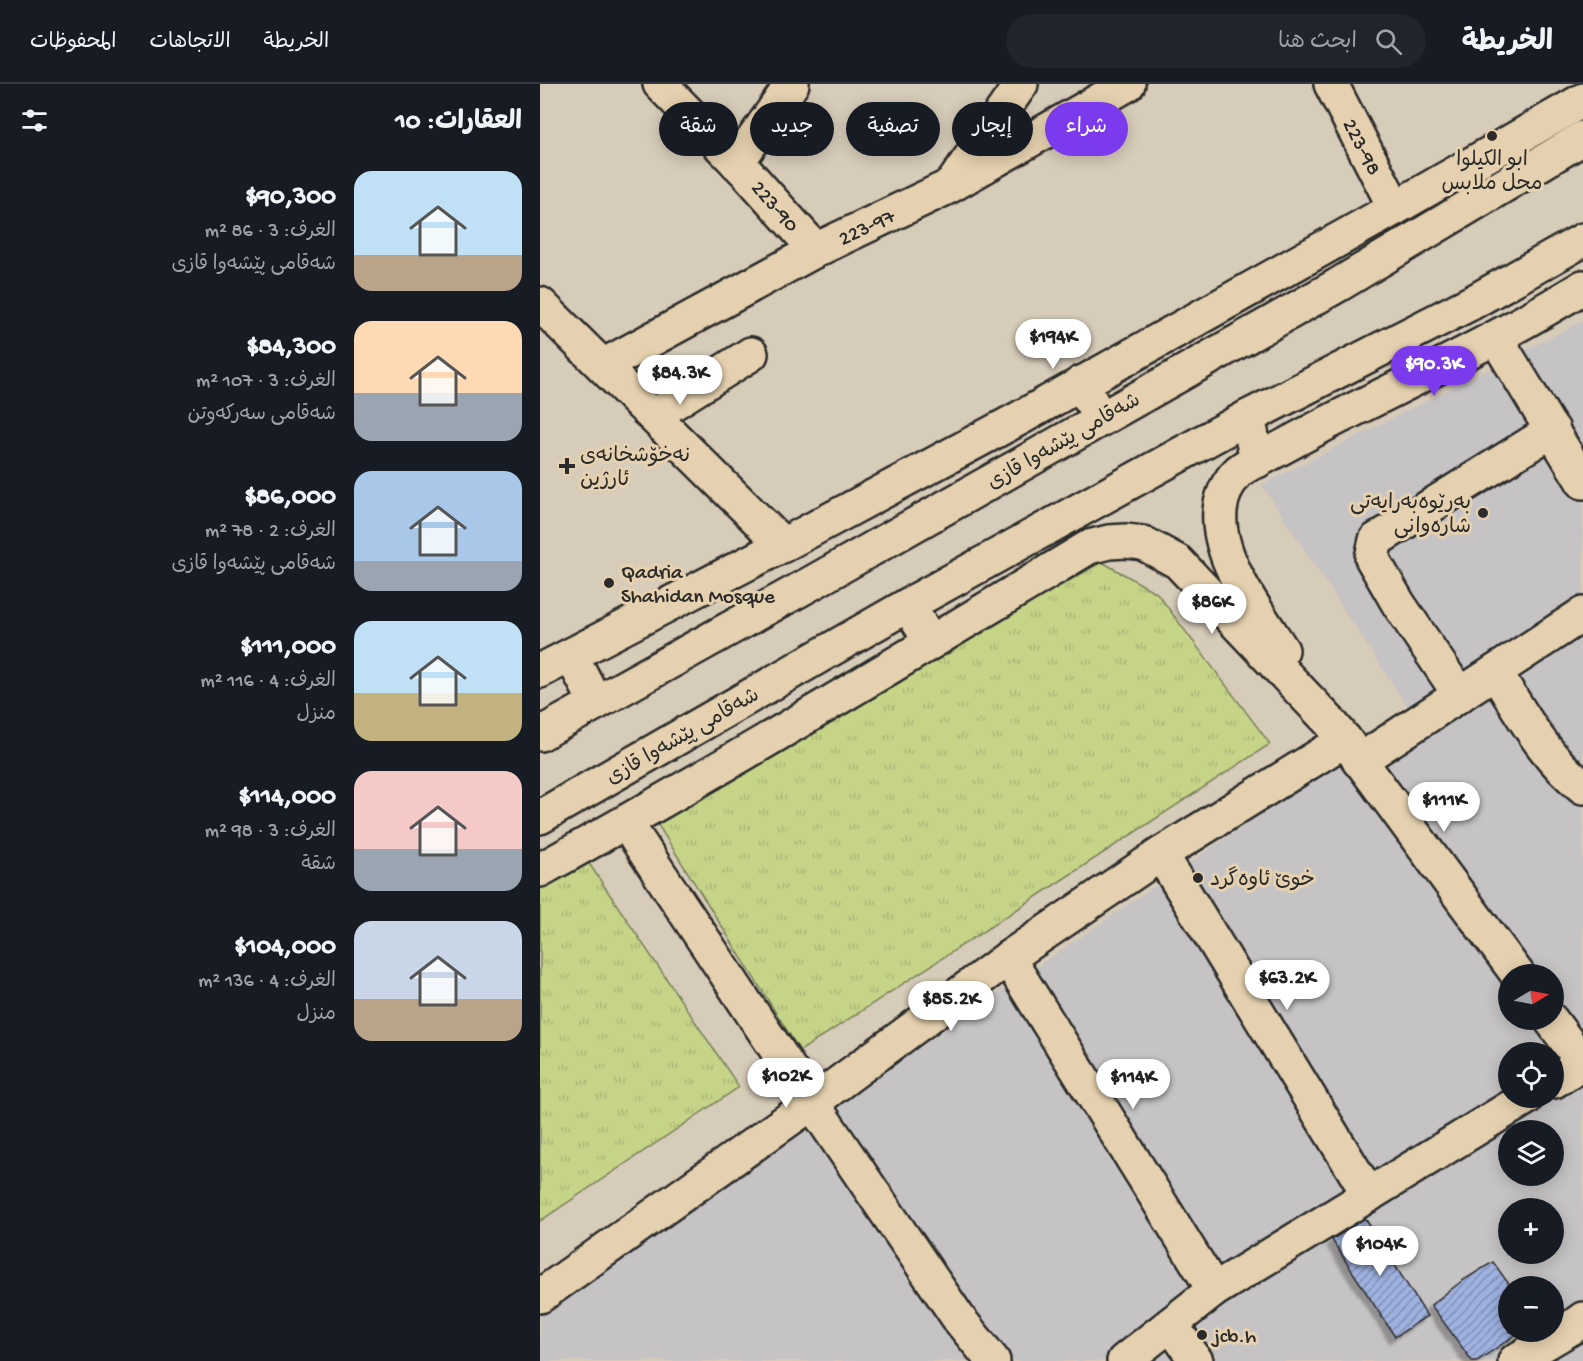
<!DOCTYPE html>
<html lang="ar">
<meta charset="utf-8">
<style>
body{margin:0;font-family:"Gochi Hand","Playpen Sans Arabic",sans-serif;background:#20242c;color:#f1f3f6;direction:rtl;height:100vh;display:flex;flex-direction:column;font-size:22px;white-space:nowrap}
*{box-sizing:border-box;margin:0}
p{font-size:20px;color:#9ea1a6}
.icon{flex:none;width:33px;height:33px;fill:none;stroke:currentColor;stroke-width:2;stroke-linecap:round;stroke-linejoin:round}
.map{position:relative;flex:1;overflow:hidden;direction:ltr}
.side{display:flex;flex-direction:column;background:#171b24;width:540px}
.side>*{flex:none}
.guide{position:absolute;left:18px;top:18px;width:570px;height:54px;direction:rtl;display:flex;gap:12px}
.needle{width:39px;rotate:80deg}
.tools{position:absolute;left:958px;top:880px;display:grid;gap:12px}
.tools a{display:grid;place-items:center;width:66px;height:66px;border-radius:50%;background:#171b24;box-shadow:0 3px 15px #0003;font-size:30px}
.price{position:absolute;translate:-50% -51px;padding:0 14px;border-radius:21px;background:#fff;color:#222;font-size:20px;line-height:39px;filter:drop-shadow(0 2px 3px #0008)}
.price::after{content:'';position:absolute;left:50%;top:36px;width:18px;height:14px;margin-left:-9px;background:inherit;clip-path:polygon(0 0,100% 0,50% 100%)}
.price.active{background:#7c3aed;color:#fff}
ul{padding:0;list-style:none}
li{display:flex;align-items:center;gap:18px;height:150px;padding:0 18px}
li span{display:grid;place-items:center;flex:none;width:168px;height:120px;border-radius:18px;color:#555}
li>.icon{margin-inline-start:auto}
span .icon{width:72px;height:72px;fill:#fffc;stroke-width:1}
li b{font-size:26px}
h2{display:flex;justify-content:space-between;align-items:center;height:72px;padding:0 18px;font-size:26px}
.chip{padding:0 21px;border-radius:27px;background:#171b24;box-shadow:0 3px 15px #0003;font-size:21px;line-height:54px}
.chip.active{background:#7c3aed;color:#fff}
header{display:flex;align-items:center;gap:36px;box-sizing:border-box;height:84px;padding:0 30px;background:#171b24;border-bottom:2px solid #363941}
header strong{font-size:28px}
nav{display:flex;gap:33px;margin-inline-start:auto;font-size:21px}
.search{width:420px;height:54px;background:#20242c;display:flex;align-items:center;gap:15px;box-sizing:border-box;padding:0 21px;border-radius:33px;color:#9ea1a6;font-size:22px}
main{display:flex;flex:1;min-height:0}
.map>svg:first-child{display:block}
.built{fill:#c6c3c4;fill-rule:evenodd}
.park{fill:url(#park-tufts);stroke:#78805a;stroke-width:1.5}
.building{fill:url(#building-hatch);stroke:#2b2b2b;stroke-width:1.5;filter:url(#shadow)}
.lines{fill:none;stroke-linecap:round;stroke-linejoin:round}
.minor-casing{stroke:#2b2b2b;stroke-width:38}
.highway-casing{stroke:#2b2b2b;stroke-width:38}
.minor{stroke:#e5d1af;stroke-width:33}
.highway{stroke:#e5d1af;stroke-width:33}
.poi-dot{fill:#2b2b2b;stroke:#e5d1af;stroke-width:2}
.labels{text-anchor:middle;stroke-width:6;stroke-linejoin:round;paint-order:stroke}
.street-label{font-size:21px;fill:#2b2b2b;stroke:#e5d1af}
.poi-label{font-size:21px;fill:#2b2b2b;stroke:#e5d1af;text-anchor:start}
</style>
<header>
<strong>الخريطة</strong>
<div class="search"><svg class="icon" aria-label="search" viewBox="0 0 24 24"><circle cx="10" cy="10" r="6"/><path d="M15 15l6 6"/></svg>ابحث هنا</div>
<nav><a>الخريطة</a><a>الاتجاهات</a><a>المحفوظات</a></nav>
</header>
<main>
<div class="map">
<svg width="1043" height="1277" viewBox="0 0 1043 1277">
<defs>
<pattern id="park-tufts" width="24" height="20" patternUnits="userSpaceOnUse" patternTransform="scale(1.5)"><rect width="24" height="20" fill="#c6d488"/><path d="M3 7l-1-3M5 7V3M7 7l1-3M15 17l-1-3M17 17v-4M19 17l1-3" fill="none" stroke="#aab676"/></pattern>
<pattern id="building-hatch" width="6" height="6" patternUnits="userSpaceOnUse" patternTransform="scale(1.5)"><rect width="6" height="6" fill="#9eb1df"/><path d="M-1 1l2-2M0 6l6-6M5 7l2-2" fill="none" stroke="#8190b5"/></pattern>
<filter id="shadow"><feDropShadow dx="-5.5" dy="5.5" stdDeviation="1.5" flood-color="#0004"/></filter>
</defs>
<rect width="100%" height="100%" fill="#d7cbb9"/>
<filter id="ink" filterUnits="userSpaceOnUse"><feTurbulence type="fractalNoise" baseFrequency=".0167" numOctaves="2"/><feDisplacementMap in="SourceGraphic" scale="12" xChannelSelector="R" yChannelSelector="G"/><feConvolveMatrix kernelMatrix="1 2 1 2 8 2 1 2 1" color-interpolation-filters="sRGB"/></filter>
<g filter="url(#ink)">
<path class="built" d="M 1043,237 L 1043,1277 L 0,1277 L 0,1221 L 871,628 L 722,401 ZM 969,891 L 1014,891 L 1014,936 L 969,936 ZM 969,969 L 1014,969 L 1014,1014 L 969,1014 ZM 969,1047 L 1014,1047 L 1014,1092 L 969,1092 ZM 969,1125 L 1014,1125 L 1014,1170 L 969,1170 ZM 969,1203 L 1014,1203 L 1014,1248 L 969,1248 Z"/>
<g class="park">
<path d="M 562,478 L 617,509 L 730,660 L 260,967 L 113,733 Z"/>
<path d="M 44,772 L 199,1003 L 0,1137 L 0,797 Z"/>
</g>
<g class="building">
<path d="M 825,1134 L 887,1232 L 855,1253 L 792,1156 Z"/>
<path d="M 953,1178 L 971,1203 L 969,1203 L 969,1248 L 980,1248 L 937,1277 L 932,1277 L 891,1221 L 922,1197 Z"/>
</g>
<g class="lines">
<defs>
<g id="minor">
<path id="s1" d="M 120,0 L 208,90 L 276,166"/>
<path id="s2" d="M 791,0 L 855,124"/>
<path d="M 197,79 L 252,0"/>
<path d="M 415,96 L 481,0"/>
<path d="M 0,220 L 243,461"/>
<path d="M 956,254 L 1043,398"/>
<path id="s3" d="M 63,282 L 276,166 L 410,102 L 588,0"/>
<path d="M 113,332 L 211,270"/>
<path d="M 742,566 C 718,529 676,474 680,427 C 681,413 688,397 699,387 C 706,381 718,376 726,372 C 752,358 777,344 803,331 C 884,290 966,251 1043,203"/>
<path d="M 0,587 L 243,461 L 480,334 L 855,124 L 1043,16"/>
<path d="M 955,588 C 981,628 1004,673 1043,703"/>
<path d="M 920,611 L 858,519 L 832,474 L 836,456 L 1013,346"/>
<path d="M 819,677 L 1043,530"/>
<path d="M 86,739 L 272,1019 L 419,1235 L 453,1277"/>
<path d="M 621,770 L 829,1111"/>
<path d="M 0,786 C 186,683 367,573 549,463 L 569,458 L 586,457 L 603,459 L 638,478 L 790,638 L 805,656 L 978,891"/>
<path d="M 468,874 L 674,1206"/>
<path d="M 1011,936 L 1043,979 L 1014,997"/>
<path d="M 0,1212 L 272,1019 L 468,874 L 621,770 L 805,656"/>
<path d="M 631,1240 L 656,1277"/>
<path d="M 584,1277 L 674,1206 L 986,1014"/>
<path d="M 975,1277 L 1031,1244 L 1043,1235"/>
</g>
<g id="highway">
<path d="M 541,299 L 560,334"/>
<path d="M 708,333 L 717,377"/>
<path d="M 368,521 L 391,558"/>
<path d="M 31,571 L 56,619"/>
<path d="M 0,650 L 277,496 L 798,201 L 1043,54"/>
<path d="M 0,733 L 368,521 L 487,455 L 708,333 L 933,218 L 1043,156"/>
</g>
</defs>
<use href="#minor" class="minor-casing"/>
<use href="#highway" class="highway-casing"/>
<use href="#minor" class="minor"/>
<use href="#highway" class="highway"/>
</g>
</g>
<g class="poi-dot">
<circle cx="952" cy="52" r="6"/>
<path d="M24 373h6v6h6v6h-6v6h-6v-6h-6v-6h6z"/>
<circle cx="943" cy="429" r="6"/>
<circle cx="69" cy="499" r="6"/>
<circle cx="658" cy="794" r="6"/>
<circle cx="662" cy="1251" r="6"/>
</g>
<g class="labels">
<g class="street-label">
<text dy="7" stroke="none"><textPath href="#s2" startOffset="70">223-98</textPath></text>
<text dy="7" stroke="none"><textPath href="#s1" startOffset="168">223-90</textPath></text>
<text dy="7" stroke="none"><textPath href="#s3" startOffset="298">223-97</textPath></text>
<text transform="translate(523 356) rotate(-30)" y="7">شەقامی پێشەوا قازی</text>
<text transform="translate(142 651) rotate(-30)" y="7">شەقامی پێشەوا قازی</text>
</g>
<g class="poi-label">
<text x="952" y="81" text-anchor="middle">ابو الكيلوا<tspan x="952" dy="24">محل ملابس</tspan></text>
<text x="40" y="377">نەخۆشخانەی<tspan x="40" dy="24">ئارژین</tspan></text>
<text x="931" y="424" text-anchor="end">بەرێوەبەرایەتی<tspan x="931" dy="24">شارەوانی</tspan></text>
<text x="81" y="494">Qadria<tspan x="81" dy="24">Shahidan Mosque</tspan></text>
<text x="670" y="801">خوێ ئاوەگرد</text>
<text x="674" y="1258">jcb.h</text>
</g>
</g>
</svg>
<div class="tools">
<a><svg class="needle" viewBox="-14 -14 28 28"><path d="M0-13l5 13h-10z" fill="#e53935"/><path d="M0 13l5-13h-10z" fill="#9ea1a6"/></svg></a>
<a><svg class="icon" aria-label="locate" viewBox="0 0 24 24"><circle cx="12" cy="12" r="6"/><path d="M12 2v4M12 18v4M2 12h4M18 12h4"/></svg></a>
<a><svg class="icon" aria-label="layers" viewBox="0 0 24 24"><path d="M12 4l9 5-9 5-9-5zM3 14l9 5 9-5"/></svg></a>
<a>+</a>
<a>−</a>
</div>
<b class="price" style="left:513px;top:286px">$194K</b>
<b class="price active" style="left:894px;top:313px">$90.3K</b>
<b class="price" style="left:140px;top:322px">$84.3K</b>
<b class="price" style="left:672px;top:551px">$86K</b>
<b class="price" style="left:904px;top:749px">$111K</b>
<b class="price" style="left:747px;top:927px">$63.2K</b>
<b class="price" style="left:411px;top:948px">$85.2K</b>
<b class="price" style="left:246px;top:1025px">$102K</b>
<b class="price" style="left:593px;top:1026px">$114K</b>
<b class="price" style="left:840px;top:1193px">$104K</b>
<div class="guide">
<a class="chip active">شراء</a>
<a class="chip">إيجار</a>
<a class="chip">تصفية</a>
<a class="chip">جديد</a>
<a class="chip">شقة</a>
</div>
</div>
<section class="side">
<h2>العقارات: 10<svg class="icon" aria-label="filters" viewBox="0 0 24 24"><path d="M4 7h16M4 17h16"/><circle cx="9" cy="7" r="2"/><circle cx="15" cy="17" r="2"/></svg></h2>
<ul>
<li><span style="background:linear-gradient(#bfe0f5 70%,#b9a48a 0)"><svg class="icon" aria-label="home" viewBox="0 0 24 24"><path d="M3 11l9-7 9 7M6 9v11h12V9"/></svg></span><div><b>$90,300</b><p>الغرف: 3 · 86 m²</p><p>شەقامی پێشەوا قازی</p></div></li>
<li><span style="background:linear-gradient(#ffd9b3 60%,#9aa5b1 0)"><svg class="icon" aria-label="home" viewBox="0 0 24 24"><path d="M3 11l9-7 9 7M6 9v11h12V9"/></svg></span><div><b>$84,300</b><p>الغرف: 3 · 107 m²</p><p>شەقامی سەرکەوتن</p></div></li>
<li><span style="background:linear-gradient(#a9c7e8 75%,#9aa5b1 0)"><svg class="icon" aria-label="home" viewBox="0 0 24 24"><path d="M3 11l9-7 9 7M6 9v11h12V9"/></svg></span><div><b>$86,000</b><p>الغرف: 2 · 78 m²</p><p>شەقامی پێشەوا قازی</p></div></li>
<li><span style="background:linear-gradient(#bfe0f5 60%,#c2b280 0)"><svg class="icon" aria-label="home" viewBox="0 0 24 24"><path d="M3 11l9-7 9 7M6 9v11h12V9"/></svg></span><div><b>$111,000</b><p>الغرف: 4 · 116 m²</p><p>منزل</p></div></li>
<li><span style="background:linear-gradient(#f6c9c9 65%,#9aa5b1 0)"><svg class="icon" aria-label="home" viewBox="0 0 24 24"><path d="M3 11l9-7 9 7M6 9v11h12V9"/></svg></span><div><b>$114,000</b><p>الغرف: 3 · 98 m²</p><p>شقة</p></div></li>
<li><span style="background:linear-gradient(#c9d6e8 65%,#b9a48a 0)"><svg class="icon" aria-label="home" viewBox="0 0 24 24"><path d="M3 11l9-7 9 7M6 9v11h12V9"/></svg></span><div><b>$104,000</b><p>الغرف: 4 · 136 m²</p><p>منزل</p></div></li>
</ul>
</section>
</main>
